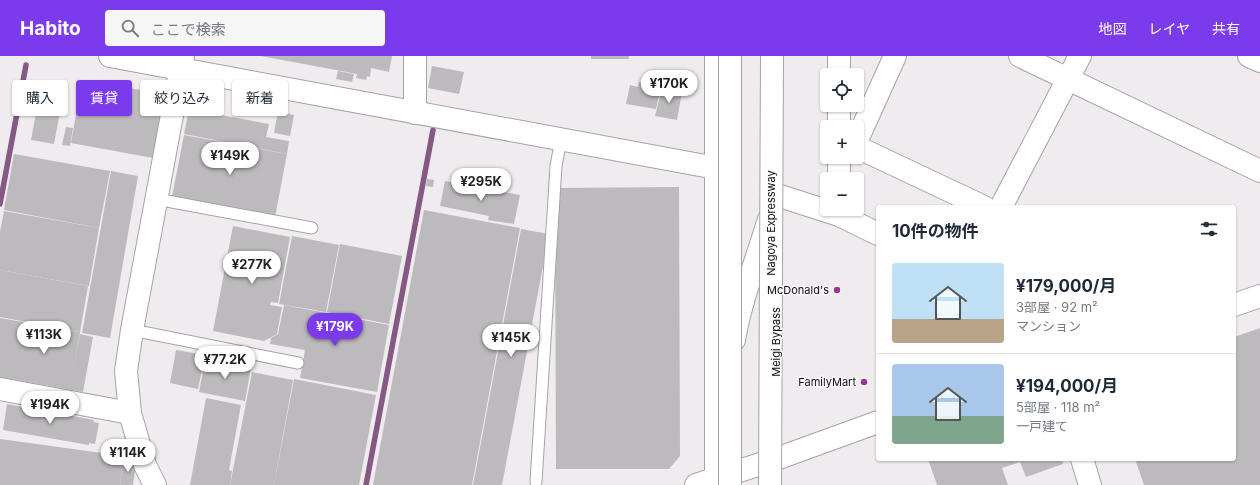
<!DOCTYPE html>
<html lang="ja">
<meta charset="utf-8">
<style>
body{margin:0;font-family:Inter,"Noto Sans JP",sans-serif;background:#f6f6f7;color:#1f2937;height:100vh;display:flex;flex-direction:column;font-size:15px;white-space:nowrap}
*{box-sizing:border-box;margin:0}
p{font-size:13px;color:#747a83}
.icon{flex:none;width:22px;height:22px;fill:none;stroke:currentColor;stroke-width:2;stroke-linecap:round;stroke-linejoin:round}
.map{position:relative;flex:1;overflow:hidden}
.drawer{position:absolute;left:876px;top:149px;width:360px;height:256px;display:flex;flex-direction:column;background:#fff;border-radius:4px;box-shadow:0 1px 3px #0004}
.drawer>*{flex:none}
.top-card{position:absolute;left:12px;top:24px;width:380px;height:36px;display:flex;gap:8px}
.buttons{position:absolute;left:820px;top:12px;display:grid;gap:8px}
.buttons a{display:grid;place-items:center;width:44px;height:44px;border-radius:4px;background:#fff;box-shadow:0 1px 3px #0004;font-size:20px}
.price{position:absolute;translate:-50% -34px;padding:0 9px;border-radius:14px;background:#fff;color:#222;font-size:13px;line-height:26px;filter:drop-shadow(0 1px 2px #0008)}
.price::after{content:'';position:absolute;left:50%;top:24px;width:12px;height:9px;margin-left:-6px;background:inherit;clip-path:polygon(0 0,100% 0,50% 100%)}
.price.selected{background:#7c3aed;color:#fff}
ul{padding:0;list-style:none}
li{display:flex;align-items:center;gap:12px;height:100px;padding:0 16px}
li+li{border-top:1px solid #e0e1e3}
li span{display:grid;place-items:center;flex:none;width:112px;height:80px;border-radius:4px;color:#555}
li>.icon{margin-inline-start:auto}
span .icon{width:48px;height:48px;fill:#fffc;stroke-width:1}
li b{font-size:17px}
h2{display:flex;justify-content:space-between;align-items:center;height:48px;padding:0 16px;font-size:17px}
.tag{padding:0 14px;border-radius:4px;background:#fff;box-shadow:0 1px 3px #0004;font-size:14px;line-height:36px}
.tag.selected{background:#7c3aed;color:#fff}
header{display:flex;align-items:center;gap:24px;box-sizing:border-box;height:56px;padding:0 20px;background:#7c3aed;color:#fff}
header strong{font-size:19px}
nav{display:flex;gap:22px;margin-inline-start:auto;font-size:14px}
.search{width:280px;height:36px;background:#f6f6f7;display:flex;align-items:center;gap:10px;box-sizing:border-box;padding:0 14px;border-radius:4px;color:#747a83;font-size:15px}
.map>svg:first-child{display:block}
.lines{fill:none;stroke-linecap:round;stroke-linejoin:round}
.stream{stroke:#865884;stroke-width:5.5}
.building{fill:#bdbabd}
.lane-casing{stroke:#a6a3a6;stroke-width:13}
.street-casing{stroke:#a6a3a6;stroke-width:24}
.secondary-casing{stroke:#a6a3a6;stroke-width:24}
.highway-casing{stroke:#a6a3a6;stroke-width:24}
.lane{stroke:#fff;stroke-width:11}
.street{stroke:#fff;stroke-width:22}
.secondary{stroke:#fff;stroke-width:22}
.highway{stroke:#fff;stroke-width:22}
.highway-bridge-casing{stroke:#a6a3a6;stroke-width:24;stroke-linecap:butt}
.highway-bridge{stroke:#fff;stroke-width:22}
.poi-dot{fill:#9a3499;stroke:#fcf9fc;stroke-width:1.5}
.labels{text-anchor:middle;stroke-width:3;stroke-linejoin:round;paint-order:stroke}
.street-label{font-size:11px;fill:#0f0e0f;stroke:#fcf9fc}
.poi-label{font-size:11px;fill:#0f0e0f;stroke:#fcf9fc;text-anchor:end}
</style>
<header>
<strong>Habito</strong>
<div class="search"><svg class="icon" aria-label="search" viewBox="0 0 24 24"><circle cx="10" cy="10" r="6"/><path d="M15 15l6 6"/></svg>ここで検索</div>
<nav><a>地図</a><a>レイヤ</a><a>共有</a></nav>
</header>
<div class="map">
<svg width="1260" height="429" viewBox="0 0 1260 429">
<rect width="100%" height="100%" fill="#efebee"/>
<g class="lines">
<g class="stream">
<path d="M 0,148 L 26,9"/>
<path d="M 366,429 L 433,74"/>
</g>
</g>
<g class="building">
<path d="M 261,0 L 392,0 L 389,16 L 371,12 L 370,21 L 367,20 L 366,24 L 356,22 L 357,18 Z"/>
<rect x="591" y="0" width="38" height="3"/>
<path d="M 432,10 L 464,16 L 459,38 L 428,32 Z"/>
<path d="M 338,15 L 354,18 L 352,26 L 336,23 Z"/>
<path d="M 42,24 L 65,29 L 54,88 L 31,84 Z"/>
<path d="M 82,24 L 164,38 L 153,102 L 71,87 Z"/>
<path d="M 639,26 L 656,29 L 655,34 L 660,35 L 656,53 L 626,48 L 630,29 L 638,31 Z"/>
<path d="M 662,32 L 682,36 L 677,64 L 655,60 Z"/>
<path d="M 189,53 L 269,68 L 266,81 L 289,85 L 287,98 L 184,78 Z"/>
<path d="M 278,55 L 294,59 L 290,80 L 274,77 Z"/>
<path d="M 66,71 L 73,72 L 70,90 L 62,89 Z"/>
<path d="M 184,79 L 287,98 L 275,161 L 172,141 Z"/>
<path d="M 14,98 L 110,115 L 99,172 L 4,154 Z"/>
<path d="M 111,115 L 138,120 L 110,282 L 82,277 Z"/>
<path d="M 427,123 L 434,124 L 433,131 L 426,130 Z"/>
<path d="M 445,125 L 520,139 L 514,168 L 488,164 L 489,160 L 440,150 Z"/>
<path d="M 679,131 L 680,400 L 669,413 L 556,413 L 555,132 Z"/>
<path d="M 424,154 L 520,172 L 472,429 L 373,429 Z"/>
<path d="M 4,155 L 99,172 L 89,230 L 0,214 L 0,176 Z"/>
<path d="M 233,170 L 290,181 L 278,247 L 271,246 L 270,249 L 282,251 L 277,278 L 264,285 L 213,275 Z"/>
<path d="M 521,173 L 549,178 L 502,429 L 473,429 Z"/>
<path d="M 292,180 L 339,189 L 326,256 L 279,248 Z"/>
<path d="M 340,188 L 402,200 L 389,268 L 327,256 Z"/>
<path d="M 0,214 L 88,230 L 80,276 L 0,261 Z"/>
<path d="M 284,249 L 389,269 L 377,336 L 300,322 L 305,294 L 270,288 L 271,282 L 278,278 Z"/>
<path d="M 0,262 L 80,276 L 73,314 L 80,278 L 93,281 L 83,336 L 0,321 Z"/>
<path d="M 1260,272 L 1260,429 L 1144,429 L 1135,403 L 1234,403 L 1234,281 Z"/>
<path d="M 176,294 L 205,299 L 198,333 L 170,327 Z"/>
<path d="M 205,304 L 251,312 L 245,345 L 199,336 Z"/>
<path d="M 252,316 L 293,324 L 274,429 L 230,429 Z"/>
<path d="M 294,323 L 376,339 L 359,429 L 274,429 Z"/>
<path d="M 206,342 L 241,349 L 229,414 L 232,415 L 230,429 L 190,429 Z"/>
<path d="M 7,348 L 94,364 L 93,366 L 99,367 L 95,388 L 89,387 L 89,389 L 3,374 Z"/>
<path d="M 0,383 L 124,400 L 120,429 L 0,429 Z"/>
<path d="M 124,401 L 129,402 L 135,415 L 133,429 L 120,429 Z"/>
<path d="M 928,403 L 1062,403 L 1063,408 L 1026,421 L 1020,406 L 1002,412 L 1008,429 L 937,429 Z"/>
</g>
<g class="lines">
<defs>
<g id="lane">
<path d="M 156,143 L 312,172"/>
<path d="M 132,274 L 298,307"/>
<path d="M 536,426 L 556,110 L 561,83"/>
</g>
<g id="street">
<path d="M 839,0 L 839,19"/>
<path d="M 1020,0 L 1260,115"/>
<path d="M 1249,0 L 1260,5"/>
<path d="M 839,49 L 839,71"/>
<path d="M 857,84 L 895,0"/>
<path d="M 857,91 L 984,151"/>
<path d="M 839,101 L 839,123"/>
<path d="M 777,139 L 839,159 L 878,178"/>
<path d="M 1001,151 L 1080,0"/>
<path d="M 0,333 L 130,357"/>
<path d="M 1082,403 L 1090,429"/>
<path d="M 155,429 L 145,409 L 130,357 L 126,315 L 132,274 L 183,0"/>
</g>
<g id="secondary">
<path d="M 110,0 L 716,112"/>
<path d="M 415,0 L 415,57"/>
<path d="M 1234,249 L 1260,240"/>
<path d="M 696,429 L 776,403 L 878,366"/>
</g>
<g id="highway">
<path d="M 716,0 L 716,429"/>
<path d="M 734,284 C 741,243 757,203 769,163"/>
</g>
</defs>
<use href="#lane" class="lane-casing"/>
<use href="#street" class="street-casing"/>
<use href="#secondary" class="secondary-casing"/>
<use href="#highway" class="highway-casing"/>
<use href="#lane" class="lane"/>
<use href="#street" class="street"/>
<use href="#secondary" class="secondary"/>
<use href="#highway" class="highway"/>
<defs>
<g id="highway-bridge">
<path d="M 730,0 L 730,429"/>
<path d="M 770,429 L 772,0"/>
</g>
</defs>
<use href="#highway-bridge" class="highway-bridge-casing"/>
<use href="#highway-bridge" class="highway-bridge"/>
</g>
<g class="poi-dot">
<circle cx="837" cy="234" r="4"/>
<circle cx="864" cy="326" r="4"/>
</g>
<g class="labels">
<g class="street-label">
<text transform="translate(771 167) rotate(-90)" y="4">Nagoya Expressway</text>
<text transform="translate(776 286) rotate(-90)" y="4">Meigi Bypass</text>
</g>
<g class="poi-label">
<text x="829" y="238">McDonald's</text>
<text x="856" y="330">FamilyMart</text>
</g>
</g>
</svg>
<div class="buttons">
<a><svg class="icon" aria-label="locate" viewBox="0 0 24 24"><circle cx="12" cy="12" r="6"/><path d="M12 2v4M12 18v4M2 12h4M18 12h4"/></svg></a>
<a>+</a>
<a>−</a>
</div>
<b class="price" style="left:669px;top:48px">¥170K</b>
<b class="price" style="left:230px;top:120px">¥149K</b>
<b class="price" style="left:481px;top:146px">¥295K</b>
<b class="price" style="left:252px;top:229px">¥277K</b>
<b class="price selected" style="left:335px;top:291px">¥179K</b>
<b class="price" style="left:44px;top:299px">¥113K</b>
<b class="price" style="left:511px;top:302px">¥145K</b>
<b class="price" style="left:225px;top:324px">¥77.2K</b>
<b class="price" style="left:50px;top:369px">¥194K</b>
<b class="price" style="left:128px;top:417px">¥114K</b>
<div class="top-card">
<a class="tag">購入</a>
<a class="tag selected">賃貸</a>
<a class="tag">絞り込み</a>
<a class="tag">新着</a>
</div>
<section class="drawer">
<h2>10件の物件<svg class="icon" aria-label="filters" viewBox="0 0 24 24"><path d="M4 7h16M4 17h16"/><circle cx="9" cy="7" r="2"/><circle cx="15" cy="17" r="2"/></svg></h2>
<ul>
<li><span style="background:linear-gradient(#bfe0f5 70%,#b9a48a 0)"><svg class="icon" aria-label="home" viewBox="0 0 24 24"><path d="M3 11l9-7 9 7M6 9v11h12V9"/></svg></span><div><b>¥179,000/月</b><p>3部屋 · 92 m²</p><p>マンション</p></div></li>
<li><span style="background:linear-gradient(#a9c7e8 65%,#7fa58c 0)"><svg class="icon" aria-label="home" viewBox="0 0 24 24"><path d="M3 11l9-7 9 7M6 9v11h12V9"/></svg></span><div><b>¥194,000/月</b><p>5部屋 · 118 m²</p><p>一戸建て</p></div></li>
</ul>
</section>
</div>
